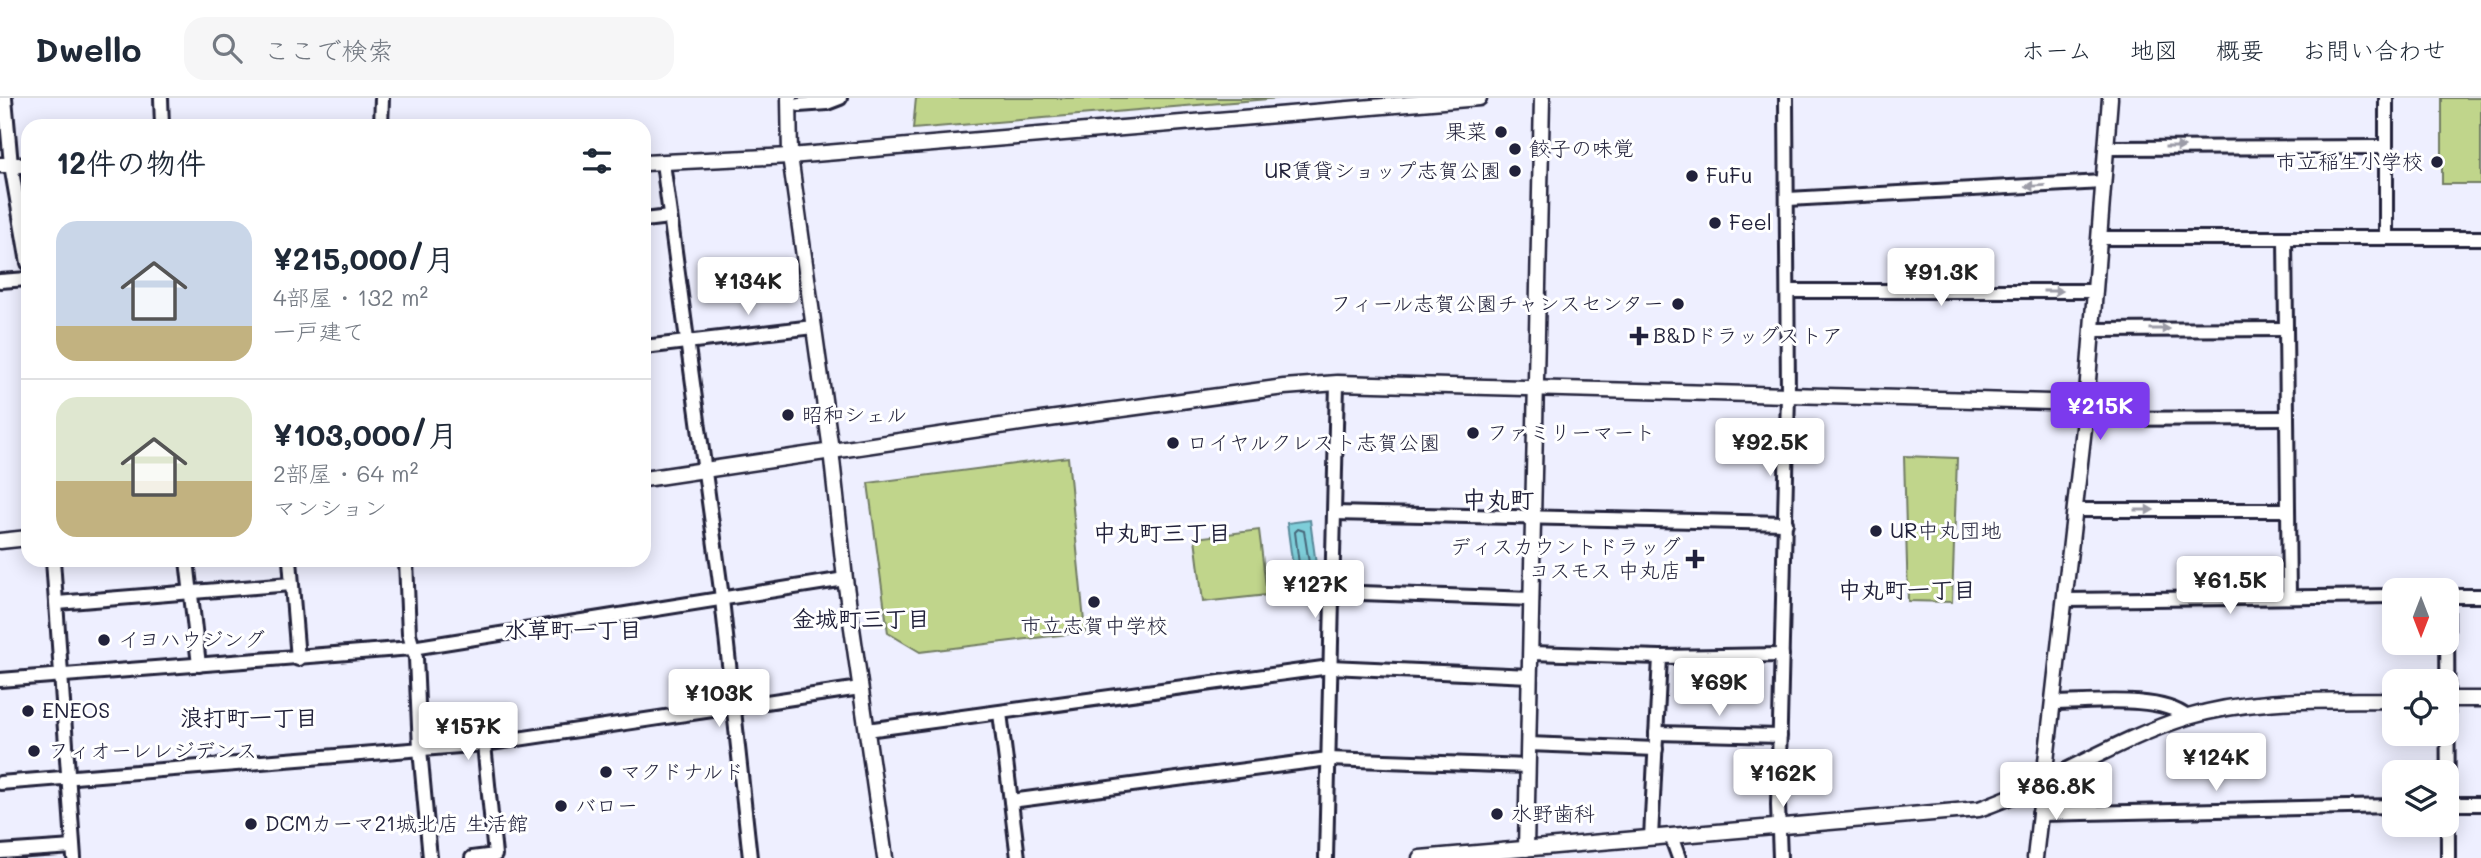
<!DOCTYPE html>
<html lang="ja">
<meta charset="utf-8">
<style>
body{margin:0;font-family:Mali,"Klee One",sans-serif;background:#f6f6f7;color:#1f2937;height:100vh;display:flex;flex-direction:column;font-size:26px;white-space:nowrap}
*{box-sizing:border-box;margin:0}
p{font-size:23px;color:#747a83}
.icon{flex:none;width:38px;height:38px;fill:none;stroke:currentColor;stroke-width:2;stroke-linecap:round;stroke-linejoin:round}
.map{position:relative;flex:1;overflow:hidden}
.side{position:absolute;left:21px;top:21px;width:630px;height:448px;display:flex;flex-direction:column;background:#fff;border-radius:21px;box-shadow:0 4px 18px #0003}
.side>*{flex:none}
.needle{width:46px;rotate:180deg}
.tools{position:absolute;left:2382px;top:480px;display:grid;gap:14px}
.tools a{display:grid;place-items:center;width:77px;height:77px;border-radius:14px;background:#fff;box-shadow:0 4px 18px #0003;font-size:35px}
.price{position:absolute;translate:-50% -60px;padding:0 16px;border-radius:7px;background:#fff;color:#222;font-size:23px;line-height:46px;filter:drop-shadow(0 2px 4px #0008)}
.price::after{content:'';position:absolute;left:50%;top:42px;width:21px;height:16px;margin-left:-10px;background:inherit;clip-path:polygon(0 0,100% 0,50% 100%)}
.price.current{background:#7c3aed;color:#fff}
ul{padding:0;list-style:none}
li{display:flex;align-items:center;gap:21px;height:175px;padding:0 35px}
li+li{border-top:2px solid #e0e1e3}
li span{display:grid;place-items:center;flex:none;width:196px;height:140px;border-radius:21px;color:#555}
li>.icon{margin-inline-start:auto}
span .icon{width:84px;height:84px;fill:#fffc;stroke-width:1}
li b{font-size:30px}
h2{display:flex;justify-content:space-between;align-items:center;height:84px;padding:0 35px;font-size:30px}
header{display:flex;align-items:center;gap:42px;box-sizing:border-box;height:98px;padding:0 35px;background:#fff;border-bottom:2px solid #e0e1e3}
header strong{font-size:33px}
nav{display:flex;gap:38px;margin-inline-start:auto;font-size:24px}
.search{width:490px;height:63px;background:#f6f6f7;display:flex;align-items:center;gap:18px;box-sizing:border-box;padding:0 24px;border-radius:21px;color:#747a83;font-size:26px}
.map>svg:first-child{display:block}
.green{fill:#c0d58b;stroke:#717c63;stroke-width:2}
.water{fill:#7eced9;stroke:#59899a;stroke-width:2}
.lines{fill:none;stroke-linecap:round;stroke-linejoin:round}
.shore{stroke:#47677a;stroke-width:2}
.minor-casing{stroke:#22223b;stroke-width:18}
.tertiary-casing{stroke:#22223b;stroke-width:19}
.minor{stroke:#fff;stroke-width:12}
.tertiary{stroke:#fff;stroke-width:14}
.oneway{fill:#9c9ca7}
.poi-dot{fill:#22223b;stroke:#fff;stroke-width:2.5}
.labels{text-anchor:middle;stroke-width:6;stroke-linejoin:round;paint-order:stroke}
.poi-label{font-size:21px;fill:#22223b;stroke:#fff;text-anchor:start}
.neighbourhood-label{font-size:23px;font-weight:bold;fill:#22223b;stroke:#fff}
.quarter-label{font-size:24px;font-weight:bold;fill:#22223b;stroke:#fff}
</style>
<header>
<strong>Dwello</strong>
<div class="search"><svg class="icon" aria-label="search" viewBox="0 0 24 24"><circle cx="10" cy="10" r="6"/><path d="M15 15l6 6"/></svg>ここで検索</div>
<nav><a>ホーム</a><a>地図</a><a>概要</a><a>お問い合わせ</a></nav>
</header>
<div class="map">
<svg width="2481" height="760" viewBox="0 0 2481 760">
<rect width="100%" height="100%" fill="#eeefff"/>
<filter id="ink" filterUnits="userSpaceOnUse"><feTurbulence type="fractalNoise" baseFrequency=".0143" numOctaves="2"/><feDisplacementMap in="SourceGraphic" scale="14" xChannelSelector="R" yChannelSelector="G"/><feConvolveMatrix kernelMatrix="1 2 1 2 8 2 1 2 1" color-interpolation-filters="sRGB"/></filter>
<g filter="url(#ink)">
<g class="green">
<path d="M 916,0 L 1280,0 L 913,31 Z"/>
<rect x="2442" y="0" width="39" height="86"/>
<path d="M 1904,358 L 1957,360 L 1952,504 L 1908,503 Z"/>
<path d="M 1068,359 L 1085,534 L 920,554 L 888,535 L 868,385 Z"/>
<path d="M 1259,432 L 1267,497 L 1203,504 L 1195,440 Z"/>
</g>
<path class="water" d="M 1310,422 L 1317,474 L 1294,477 L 1287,425 Z"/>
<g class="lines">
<path class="shore" d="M 1298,431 L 1304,433 L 1309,465 L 1306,469 L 1299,466 L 1295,434 Z"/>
<defs>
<g id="minor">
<path d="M 5,0 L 11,67 L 28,165"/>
<path d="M 161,0 L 162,28"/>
<path d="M 2386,0 L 2386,140"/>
<path d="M 799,7 L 827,5 L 840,0"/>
<path d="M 381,28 L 382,0"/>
<path d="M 2107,50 L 2386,49"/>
<path d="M 663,65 L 721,492 L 750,760"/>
<path d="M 1788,101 L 2103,84"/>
<path d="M 644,122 L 669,119"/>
<path d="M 2099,140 L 2481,140"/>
<path d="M 2285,140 L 2289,499"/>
<path d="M 0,183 L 28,181"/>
<path d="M 1788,193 L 2094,193"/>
<path d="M 2092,232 L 2286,231"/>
<path d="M 644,249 L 813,229"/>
<path d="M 2085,321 L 2287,320"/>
<path d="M 2076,412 L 2287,412"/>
<path d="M 1334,415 L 1786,425"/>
<path d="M 53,462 L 74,760"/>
<path d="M 187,462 L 199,567"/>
<path d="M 290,462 L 298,561"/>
<path d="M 406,462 L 409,536 L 416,560 L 420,651 L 430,760"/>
<path d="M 1332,494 L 1532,501"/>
<path d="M 2446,498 L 2481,498"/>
<path d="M 2447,498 L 2448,760"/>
<path d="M 2065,502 L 2394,498"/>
<path d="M 57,505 L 291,486"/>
<path d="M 1531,555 L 1660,559 L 1782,557"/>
<path d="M 0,582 L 412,550 L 845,481"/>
<path d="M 2053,605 C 2090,605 2159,596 2187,619"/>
<path d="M 1000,615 L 1018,760"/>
<path d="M 867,632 L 1330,569 L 1530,578"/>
<path d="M 1656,635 L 1780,638"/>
<path d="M 1528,646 L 1656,651"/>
<path d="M 0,685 L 484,646 L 860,590"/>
<path d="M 1011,703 L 1328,661 L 1528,668"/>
<path d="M 2446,706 L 2481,706"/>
<path d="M 2039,716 L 2394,708"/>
<path d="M 1671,738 L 1679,760"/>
<path d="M 1651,740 L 1660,559"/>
<path d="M 0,754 L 73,749"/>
<path d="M 472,760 L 495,757 L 484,646"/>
<path d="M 1326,760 L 1337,285"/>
<path d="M 1780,760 L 1778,707 L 1788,296 L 1786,0"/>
</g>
<g id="tertiary">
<path d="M 789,0 L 790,58 L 831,352 L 845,481 L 885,760"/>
<path d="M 644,65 L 790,58 L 1479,0"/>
<path d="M 0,67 L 28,67"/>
<path d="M 644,381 L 1034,323 L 1284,289 L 1337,285 L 2086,305"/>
<path d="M 0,443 L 28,440"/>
<path d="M 2446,601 L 2481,601"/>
<path d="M 1526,751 L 1542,0"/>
<path d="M 1420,760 L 1979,711 C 2051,686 2116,641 2188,619 C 2255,599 2325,603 2394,602"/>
<path d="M 2035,760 L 2085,321 L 2110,0"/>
</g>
</defs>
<use href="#minor" class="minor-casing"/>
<use href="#tertiary" class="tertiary-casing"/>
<use href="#minor" class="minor"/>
<use href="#tertiary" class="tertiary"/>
</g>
<defs><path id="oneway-solid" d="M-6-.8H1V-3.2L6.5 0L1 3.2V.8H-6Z" transform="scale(1.75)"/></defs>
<g class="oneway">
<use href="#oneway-solid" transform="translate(2175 49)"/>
<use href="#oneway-solid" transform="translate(2035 88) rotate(177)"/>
<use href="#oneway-solid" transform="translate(2053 193)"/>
<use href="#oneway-solid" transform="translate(2160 231)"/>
<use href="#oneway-solid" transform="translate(2144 412)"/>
</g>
</g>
<g class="poi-dot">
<circle cx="1501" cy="34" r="7"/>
<circle cx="1515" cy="51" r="7"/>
<circle cx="2437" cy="64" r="7"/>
<circle cx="1515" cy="73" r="7"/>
<circle cx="1692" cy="78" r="7"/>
<circle cx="1715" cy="125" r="7"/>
<circle cx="1678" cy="206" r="7"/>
<path d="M1635.5 227.5h7v7h7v7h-7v7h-7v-7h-7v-7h7z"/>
<circle cx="788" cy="317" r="7"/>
<circle cx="1473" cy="335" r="7"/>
<circle cx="1173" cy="345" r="7"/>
<circle cx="1876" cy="433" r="7"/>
<path d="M1691.5 450.5h7v7h7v7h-7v7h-7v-7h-7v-7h7z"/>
<circle cx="1094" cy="504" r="7"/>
<circle cx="104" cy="542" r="7"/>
<circle cx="28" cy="613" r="7"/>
<circle cx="34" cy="653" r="7"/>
<circle cx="606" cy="674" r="7"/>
<circle cx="561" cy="708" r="7"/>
<circle cx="1497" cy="716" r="7"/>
<circle cx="251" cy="726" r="7"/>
</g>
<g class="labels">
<g class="poi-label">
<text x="1487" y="41" text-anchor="end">果菜</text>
<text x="1529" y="58">餃子の味覚</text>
<text x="2423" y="71" text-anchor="end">市立稲生小学校</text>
<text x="1501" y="80" text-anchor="end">UR賃貸ショップ志賀公園</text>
<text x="1706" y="85">FuFu</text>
<text x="1729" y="132">Feel</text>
<text x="1664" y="213" text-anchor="end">フィール志賀公園チャンスセンター</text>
<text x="1653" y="245">B&amp;Dドラッグストア</text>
<text x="802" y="324">昭和シェル</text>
<text x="1487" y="342">ファミリーマート</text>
<text x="1187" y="352">ロイヤルクレスト志賀公園</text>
<text x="1890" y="440">UR中丸団地</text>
<text x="1681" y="456" text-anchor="end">ディスカウントドラッグ<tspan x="1681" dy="24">コスモス 中丸店</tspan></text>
<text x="1094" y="535" text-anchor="middle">市立志賀中学校</text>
<text x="118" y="549">イヨハウジング</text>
<text x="42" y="620">ENEOS</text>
<text x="48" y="660">フィオーレレジデンス</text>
<text x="620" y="681">マクドナルド</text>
<text x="575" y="715">バロー</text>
<text x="1511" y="723">水野歯科</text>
<text x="265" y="733">DCMカーマ21城北店 生活館</text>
</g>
<g class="neighbourhood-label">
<text x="1162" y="443">中丸町三丁目</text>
<text x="1907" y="500">中丸町一丁目</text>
<text x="861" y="529">金城町三丁目</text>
<text x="573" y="540">水草町一丁目</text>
<text x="249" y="628">浪打町一丁目</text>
</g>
<g class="quarter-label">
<text x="1498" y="410">中丸町</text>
</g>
</g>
</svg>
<div class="tools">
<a><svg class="needle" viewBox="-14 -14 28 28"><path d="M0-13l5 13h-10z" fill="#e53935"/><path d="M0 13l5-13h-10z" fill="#747a83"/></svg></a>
<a><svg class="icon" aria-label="locate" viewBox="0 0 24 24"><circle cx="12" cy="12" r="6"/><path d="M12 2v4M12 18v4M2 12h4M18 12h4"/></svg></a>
<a><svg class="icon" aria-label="layers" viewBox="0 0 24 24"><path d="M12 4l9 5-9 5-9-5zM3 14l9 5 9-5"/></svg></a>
</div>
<b class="price" style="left:1941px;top:210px">¥91.3K</b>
<b class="price" style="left:748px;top:219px">¥134K</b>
<b class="price current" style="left:2100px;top:344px">¥215K</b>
<b class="price" style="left:1770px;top:380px">¥92.5K</b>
<b class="price" style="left:2230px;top:518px">¥61.5K</b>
<b class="price" style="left:1315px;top:522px">¥127K</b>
<b class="price" style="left:1719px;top:620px">¥69K</b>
<b class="price" style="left:719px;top:631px">¥103K</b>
<b class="price" style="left:468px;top:664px">¥157K</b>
<b class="price" style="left:2216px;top:695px">¥124K</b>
<b class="price" style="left:1783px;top:711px">¥162K</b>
<b class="price" style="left:2056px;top:724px">¥86.8K</b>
<section class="side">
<h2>12件の物件<svg class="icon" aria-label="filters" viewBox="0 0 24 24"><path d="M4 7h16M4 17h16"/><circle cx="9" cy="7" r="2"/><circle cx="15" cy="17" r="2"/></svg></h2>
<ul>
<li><span style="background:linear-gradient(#c9d6e8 75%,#c2b280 0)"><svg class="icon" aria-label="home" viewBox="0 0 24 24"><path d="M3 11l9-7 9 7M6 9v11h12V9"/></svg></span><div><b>¥215,000/月</b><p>4部屋 · 132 m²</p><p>一戸建て</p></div></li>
<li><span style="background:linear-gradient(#dfe7d0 60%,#c2b280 0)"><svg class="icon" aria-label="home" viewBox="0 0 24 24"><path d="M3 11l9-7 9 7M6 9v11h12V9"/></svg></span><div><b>¥103,000/月</b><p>2部屋 · 64 m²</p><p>マンション</p></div></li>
</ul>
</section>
</div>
